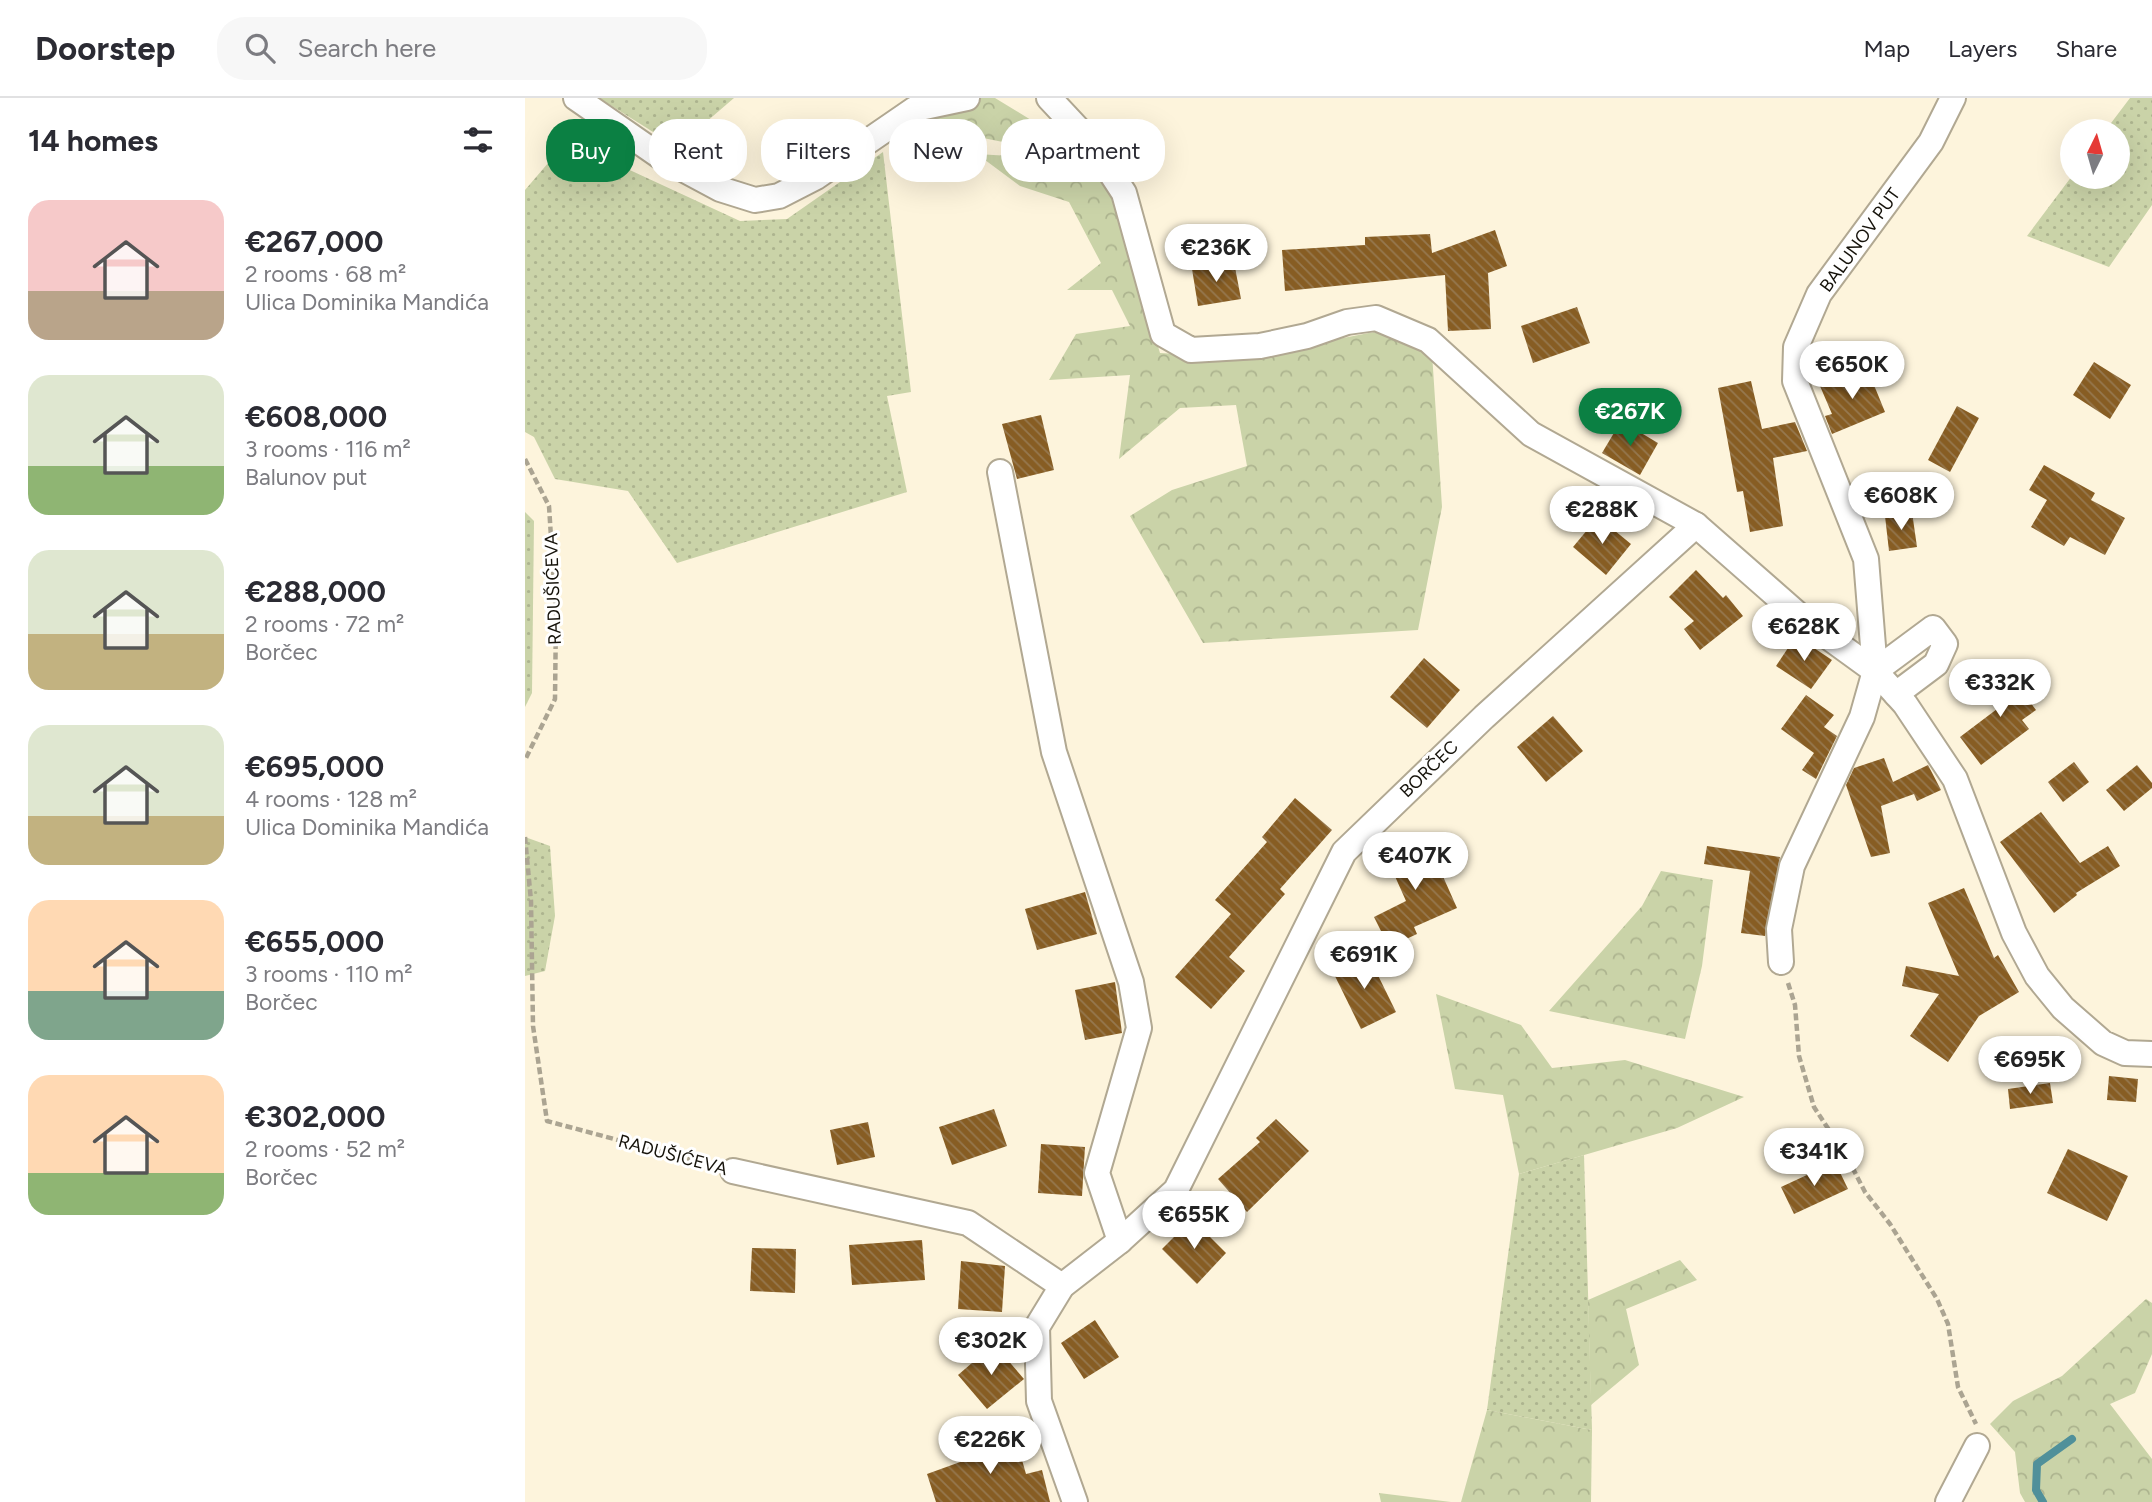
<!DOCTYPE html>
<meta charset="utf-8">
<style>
body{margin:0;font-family:Figtree,sans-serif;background:#f7f7f7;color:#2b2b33;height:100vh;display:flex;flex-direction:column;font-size:26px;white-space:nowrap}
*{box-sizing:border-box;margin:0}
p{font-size:23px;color:#7c7c81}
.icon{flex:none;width:38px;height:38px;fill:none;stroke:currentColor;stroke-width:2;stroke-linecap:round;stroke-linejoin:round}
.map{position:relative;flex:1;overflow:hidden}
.side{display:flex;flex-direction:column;background:#fff;width:525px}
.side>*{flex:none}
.hud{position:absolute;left:21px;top:21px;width:665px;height:63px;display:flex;gap:14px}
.needle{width:46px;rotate:5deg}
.controls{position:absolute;left:1535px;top:21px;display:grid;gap:14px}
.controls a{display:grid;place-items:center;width:70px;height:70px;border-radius:50%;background:#fff;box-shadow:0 7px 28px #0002;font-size:35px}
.price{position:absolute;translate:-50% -60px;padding:0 16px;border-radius:24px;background:#fff;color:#222;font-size:23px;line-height:46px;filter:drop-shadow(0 2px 4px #0008)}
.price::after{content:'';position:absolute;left:50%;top:42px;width:21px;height:16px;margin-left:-10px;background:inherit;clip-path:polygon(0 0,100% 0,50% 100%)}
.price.on{background:#0b8043;color:#fff}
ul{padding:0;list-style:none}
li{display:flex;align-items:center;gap:21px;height:175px;padding:0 28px}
li span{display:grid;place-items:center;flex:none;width:196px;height:140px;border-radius:21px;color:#555}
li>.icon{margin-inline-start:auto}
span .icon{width:84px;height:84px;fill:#fffc;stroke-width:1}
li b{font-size:30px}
h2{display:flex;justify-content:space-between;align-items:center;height:84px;padding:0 28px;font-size:30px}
.chip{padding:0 24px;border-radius:28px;background:#fff;box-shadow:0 7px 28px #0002;font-size:24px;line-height:63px}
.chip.on{background:#0b8043;color:#fff}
header{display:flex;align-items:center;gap:42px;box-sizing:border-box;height:98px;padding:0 35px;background:#fff;border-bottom:2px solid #e1e1e2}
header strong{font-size:33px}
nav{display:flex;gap:38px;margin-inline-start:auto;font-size:24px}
.search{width:490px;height:63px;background:#f7f7f7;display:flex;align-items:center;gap:18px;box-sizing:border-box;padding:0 24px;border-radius:28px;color:#7c7c81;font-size:26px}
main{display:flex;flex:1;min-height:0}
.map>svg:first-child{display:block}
.grass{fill:url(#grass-dots)}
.forest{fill:url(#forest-crowns)}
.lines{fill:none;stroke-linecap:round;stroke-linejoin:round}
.stream{stroke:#50909a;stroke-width:8}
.building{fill:url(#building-back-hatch)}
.minor-casing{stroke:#b1a892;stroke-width:28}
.path{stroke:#aba492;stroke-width:4.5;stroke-dasharray:7 3.5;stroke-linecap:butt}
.minor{stroke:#fff;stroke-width:24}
.labels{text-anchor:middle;stroke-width:6;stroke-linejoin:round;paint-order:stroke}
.street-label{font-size:18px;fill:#15120a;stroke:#fff}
</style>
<header>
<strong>Doorstep</strong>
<div class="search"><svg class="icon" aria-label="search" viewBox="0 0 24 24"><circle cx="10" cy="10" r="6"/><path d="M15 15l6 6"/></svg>Search here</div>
<nav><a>Map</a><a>Layers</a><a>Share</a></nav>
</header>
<main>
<section class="side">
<h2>14 homes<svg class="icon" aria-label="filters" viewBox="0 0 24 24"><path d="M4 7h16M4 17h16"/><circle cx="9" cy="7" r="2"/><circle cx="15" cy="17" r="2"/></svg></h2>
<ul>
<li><span style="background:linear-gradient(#f6c9c9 65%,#b9a48a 0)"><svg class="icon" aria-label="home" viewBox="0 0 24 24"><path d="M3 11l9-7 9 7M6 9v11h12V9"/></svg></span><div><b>€267,000</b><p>2 rooms · 68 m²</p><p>Ulica Dominika Mandića</p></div></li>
<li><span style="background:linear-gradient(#dfe7d0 65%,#8fb573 0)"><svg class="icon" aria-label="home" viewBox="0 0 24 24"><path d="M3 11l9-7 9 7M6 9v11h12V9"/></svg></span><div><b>€608,000</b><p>3 rooms · 116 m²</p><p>Balunov put</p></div></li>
<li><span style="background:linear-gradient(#dfe7d0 60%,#c2b280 0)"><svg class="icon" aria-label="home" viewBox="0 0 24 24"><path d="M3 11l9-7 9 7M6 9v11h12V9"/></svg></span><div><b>€288,000</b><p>2 rooms · 72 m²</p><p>Borčec</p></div></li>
<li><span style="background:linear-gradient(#dfe7d0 65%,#c2b280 0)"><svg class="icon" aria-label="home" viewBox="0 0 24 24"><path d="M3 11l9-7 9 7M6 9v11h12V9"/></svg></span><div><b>€695,000</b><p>4 rooms · 128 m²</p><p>Ulica Dominika Mandića</p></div></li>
<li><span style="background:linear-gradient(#ffd9b3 65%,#7fa58c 0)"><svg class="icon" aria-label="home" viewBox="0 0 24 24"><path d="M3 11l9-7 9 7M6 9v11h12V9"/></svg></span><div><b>€655,000</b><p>3 rooms · 110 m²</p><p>Borčec</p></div></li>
<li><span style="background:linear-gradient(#ffd9b3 70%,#8fb573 0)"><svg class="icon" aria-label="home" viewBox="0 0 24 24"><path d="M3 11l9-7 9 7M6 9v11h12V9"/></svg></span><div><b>€302,000</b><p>2 rooms · 52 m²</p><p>Borčec</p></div></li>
</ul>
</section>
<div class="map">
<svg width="1627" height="1404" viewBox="0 0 1627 1404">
<defs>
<pattern id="grass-dots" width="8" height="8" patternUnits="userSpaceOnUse" patternTransform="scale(1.75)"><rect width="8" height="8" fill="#cad3a8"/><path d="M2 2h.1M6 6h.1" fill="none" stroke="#adb48f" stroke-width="1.8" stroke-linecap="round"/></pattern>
<pattern id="forest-crowns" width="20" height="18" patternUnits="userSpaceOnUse" patternTransform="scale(1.75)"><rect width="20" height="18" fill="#cad3a8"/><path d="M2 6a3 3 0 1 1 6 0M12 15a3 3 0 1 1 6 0" fill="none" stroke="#adb48f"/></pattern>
<pattern id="building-back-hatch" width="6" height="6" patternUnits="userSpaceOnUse" patternTransform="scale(1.75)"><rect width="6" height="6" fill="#875d23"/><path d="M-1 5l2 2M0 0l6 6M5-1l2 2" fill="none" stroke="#96784f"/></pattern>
</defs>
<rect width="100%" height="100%" fill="#fdf4dc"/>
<g class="grass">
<path d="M 74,0 L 209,0 L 152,49 Z"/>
<path d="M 1605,0 L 1627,0 L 1627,107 L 1584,169 L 1502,138 L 1547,78 L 1592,79 L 1592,33 L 1580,33 Z"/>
<path d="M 42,43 L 215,123 L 262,121 L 358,54 L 386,294 L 362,298 L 382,394 L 152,465 L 103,393 L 30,381 L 9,339 L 0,334 L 0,92 Z"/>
<path d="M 0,414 L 9,423 L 7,595 L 0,609 Z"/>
<path d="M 0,739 L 25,748 L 30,818 L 20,873 L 0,878 Z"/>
<path d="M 1059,1057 L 1067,1332 L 962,1312 L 994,1076 Z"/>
</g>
<g class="forest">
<path d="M 383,0 L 470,0 L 511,25 L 531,67 L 558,59 L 590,103 L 635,255 L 670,257 L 782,247 L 849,234 L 907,255 L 917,409 L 893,532 L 678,545 L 605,418 L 647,392 L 722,368 L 711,307 L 655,310 L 594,361 L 605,277 L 524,282 L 551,236 L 605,228 L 587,192 L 542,192 L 576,165 L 544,104 L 495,88 L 452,56 L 485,58 L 483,45 L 408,30 Z"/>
<path d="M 1136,773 L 1188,782 L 1177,868 L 1160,941 L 1024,913 L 1117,808 Z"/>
<path d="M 911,896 L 996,927 L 1027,970 L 1100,962 L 1219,999 L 1152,1030 L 994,1076 L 978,997 L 930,991 Z"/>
<path d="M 1155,1162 L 1172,1182 L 1101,1211 L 1114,1267 L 1066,1307 L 1063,1202 Z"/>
<path d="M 1621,1201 L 1627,1205 L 1627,1256 L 1610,1295 L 1585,1306 L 1627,1361 L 1627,1404 L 1500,1404 L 1495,1395 L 1490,1354 L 1465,1326 L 1488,1303 L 1537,1278 Z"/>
<path d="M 962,1312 L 1067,1332 L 1066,1404 L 936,1404 Z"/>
<path d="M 854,1395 L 926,1404 L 856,1404 Z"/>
</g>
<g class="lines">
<path class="stream" d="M 1518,1404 L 1511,1392 L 1512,1366 L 1547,1341"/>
</g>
<g class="building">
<path d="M 970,132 L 982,168 L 963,175 L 966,231 L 923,233 L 920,177 L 760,193 L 757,152 L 840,147 L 840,139 L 905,136 L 907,155 Z"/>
<path d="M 709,164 L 716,201 L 673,208 L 667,171 Z"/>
<path d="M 1052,209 L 1065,245 L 1008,265 L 996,228 Z"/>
<path d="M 1569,264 L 1606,287 L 1585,321 L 1548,297 Z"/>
<path d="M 1342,270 L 1360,314 L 1307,336 L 1300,318 L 1307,316 L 1295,288 Z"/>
<path d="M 1226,283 L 1237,331 L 1270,324 L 1282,353 L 1248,360 L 1258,428 L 1225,434 L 1218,393 L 1212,394 L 1193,290 Z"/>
<path d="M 1432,308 L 1454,320 L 1425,374 L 1403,362 Z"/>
<path d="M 516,317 L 529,372 L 492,381 L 477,326 Z"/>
<path d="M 1096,323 L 1133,345 L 1115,377 L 1077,355 Z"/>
<path d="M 1519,367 L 1570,395 L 1566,402 L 1600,420 L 1580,457 L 1545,439 L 1539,448 L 1506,429 L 1522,402 L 1504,392 Z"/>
<path d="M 1387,414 L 1392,449 L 1364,453 L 1360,418 Z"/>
<path d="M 1073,419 L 1106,446 L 1081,477 L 1048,449 Z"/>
<path d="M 1171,472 L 1198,500 L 1201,497 L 1218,518 L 1175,552 L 1159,531 L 1169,523 L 1144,499 Z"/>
<path d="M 1271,538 L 1307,562 L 1286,591 L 1251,568 Z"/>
<path d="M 899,560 L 935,592 L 902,630 L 865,599 Z"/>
<path d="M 1480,571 L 1511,612 L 1497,622 L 1504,631 L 1456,667 L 1435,639 L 1476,608 L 1459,586 Z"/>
<path d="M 1281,597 L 1309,617 L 1299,629 L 1312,638 L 1291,681 L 1277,672 L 1289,655 L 1256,631 Z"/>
<path d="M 1028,618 L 1058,653 L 1021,684 L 992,649 Z"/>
<path d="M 1359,660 L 1368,684 L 1403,667 L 1416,692 L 1392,703 L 1389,696 L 1356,708 L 1365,755 L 1346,759 L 1321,687 L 1329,670 Z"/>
<path d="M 1549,664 L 1564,684 L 1538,704 L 1523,684 Z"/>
<path d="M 1612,667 L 1627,685 L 1627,690 L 1599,713 L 1581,692 Z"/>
<path d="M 770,700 L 807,732 L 755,791 L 760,796 L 704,859 L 720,873 L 686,911 L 650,879 L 706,816 L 690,802 L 742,744 L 737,739 Z"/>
<path d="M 1516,714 L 1555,765 L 1583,748 L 1595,768 L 1551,795 L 1552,797 L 1529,815 L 1475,744 Z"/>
<path d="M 900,738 L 932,810 L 889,829 L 892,836 L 864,849 L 849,819 L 881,803 L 860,756 Z"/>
<path d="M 1182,748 L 1255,759 L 1240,838 L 1216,835 L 1225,773 L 1179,766 Z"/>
<path d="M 1439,790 L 1469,860 L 1473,857 L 1494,894 L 1454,918 L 1423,964 L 1385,938 L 1414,896 L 1377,888 L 1381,868 L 1434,878 L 1403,805 Z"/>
<path d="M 560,794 L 572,836 L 512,852 L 500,811 Z"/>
<path d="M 842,855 L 871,914 L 836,931 L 807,872 Z"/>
<path d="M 590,884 L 597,935 L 560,942 L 550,892 Z"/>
<path d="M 1584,978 L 1613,981 L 1611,1004 L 1582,1002 Z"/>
<path d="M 1525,985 L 1528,1005 L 1485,1011 L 1483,991 Z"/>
<path d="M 469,1011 L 482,1048 L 427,1067 L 414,1029 Z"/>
<path d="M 751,1021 L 784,1053 L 722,1114 L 693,1081 L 735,1044 L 731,1040 Z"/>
<path d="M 343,1024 L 350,1059 L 312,1067 L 305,1032 Z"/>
<path d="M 516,1046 L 560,1049 L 557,1098 L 513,1095 Z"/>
<path d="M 1543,1051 L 1603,1078 L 1582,1123 L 1522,1095 Z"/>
<path d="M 1310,1064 L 1323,1091 L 1269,1116 L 1256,1089 Z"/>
<path d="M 667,1121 L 701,1155 L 672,1186 L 637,1151 Z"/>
<path d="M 397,1142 L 400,1182 L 327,1187 L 324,1147 Z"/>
<path d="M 227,1150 L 271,1151 L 270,1195 L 225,1193 Z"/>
<path d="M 436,1163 L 480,1168 L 477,1214 L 433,1211 Z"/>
<path d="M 570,1222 L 594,1259 L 559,1281 L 536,1245 Z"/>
<path d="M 469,1246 L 499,1281 L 462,1311 L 433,1277 Z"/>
<path d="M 489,1334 L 501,1376 L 517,1372 L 525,1404 L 411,1404 L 402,1376 L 449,1359 L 446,1347 Z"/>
</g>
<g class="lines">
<defs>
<g id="minor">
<path d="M 51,0 L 139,61 L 195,91 L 230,102 L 254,98 L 291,79 L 390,11 L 442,0"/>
<path d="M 524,0 L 567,46 L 599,95 L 638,236 L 666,252 L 735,248 L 782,238 L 822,224 L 851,220 L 903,242 L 1006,336 L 1171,427 L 1277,520 L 1350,573 L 1380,606 L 1430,681 L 1489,835 L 1512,878 L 1538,910 L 1578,945 L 1600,955 L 1627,956"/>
<path d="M 475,374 L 529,654 L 606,884 L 614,930 L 572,1075 L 595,1143"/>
<path d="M 1350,573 L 1341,461 L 1270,283 L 1271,249 L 1294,196 L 1406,44 L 1428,0"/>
<path d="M 1256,864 L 1254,831 L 1267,768 L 1337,619 L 1350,573 L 1408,530 L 1420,546 L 1411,566 L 1371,596"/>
<path d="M 208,1073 L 443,1125 L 537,1188"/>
<path d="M 550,1404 L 514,1303 L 512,1229 L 537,1188 L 595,1143 L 651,1092 L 819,754 L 959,619 L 1171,427"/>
<path d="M 1423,1404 L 1452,1348"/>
</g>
</defs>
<use href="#minor" class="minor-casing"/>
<g class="path">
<path d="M 0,361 L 24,408 L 31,517 L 30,601 L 0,662"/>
<path d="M 0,739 L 6,803 L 8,928 L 22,1023 L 186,1067"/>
<path d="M 1263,885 L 1270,907 L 1274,958 L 1289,1009 L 1323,1061 L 1340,1094 L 1365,1126 L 1412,1201 L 1423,1226 L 1433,1289 L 1451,1326"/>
</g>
<use href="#minor" class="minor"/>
</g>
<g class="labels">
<g class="street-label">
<text transform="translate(1335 142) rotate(-54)" y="6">BALUNOV PUT</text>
<text transform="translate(28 491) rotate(-92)" y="6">RADUŠIĆEVA</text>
<text transform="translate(904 671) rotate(-44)" y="6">BORČEC</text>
<text transform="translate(148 1057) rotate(15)" y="6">RADUŠIĆEVA</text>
</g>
</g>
</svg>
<div class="controls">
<a><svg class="needle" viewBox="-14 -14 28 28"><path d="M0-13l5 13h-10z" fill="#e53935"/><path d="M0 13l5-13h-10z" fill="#7c7c81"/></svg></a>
</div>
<b class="price" style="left:691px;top:186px">€236K</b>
<b class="price" style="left:1327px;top:303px">€650K</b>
<b class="price on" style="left:1105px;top:350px">€267K</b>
<b class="price" style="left:1376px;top:434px">€608K</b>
<b class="price" style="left:1077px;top:448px">€288K</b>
<b class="price" style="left:1279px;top:565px">€628K</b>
<b class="price" style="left:1475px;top:621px">€332K</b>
<b class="price" style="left:890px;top:794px">€407K</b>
<b class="price" style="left:839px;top:893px">€691K</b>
<b class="price" style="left:1505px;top:998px">€695K</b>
<b class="price" style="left:1289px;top:1090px">€341K</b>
<b class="price" style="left:669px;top:1153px">€655K</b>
<b class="price" style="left:466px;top:1279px">€302K</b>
<b class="price" style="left:465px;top:1378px">€226K</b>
<div class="hud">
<a class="chip on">Buy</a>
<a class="chip">Rent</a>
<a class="chip">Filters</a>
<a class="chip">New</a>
<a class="chip">Apartment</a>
</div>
</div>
</main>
